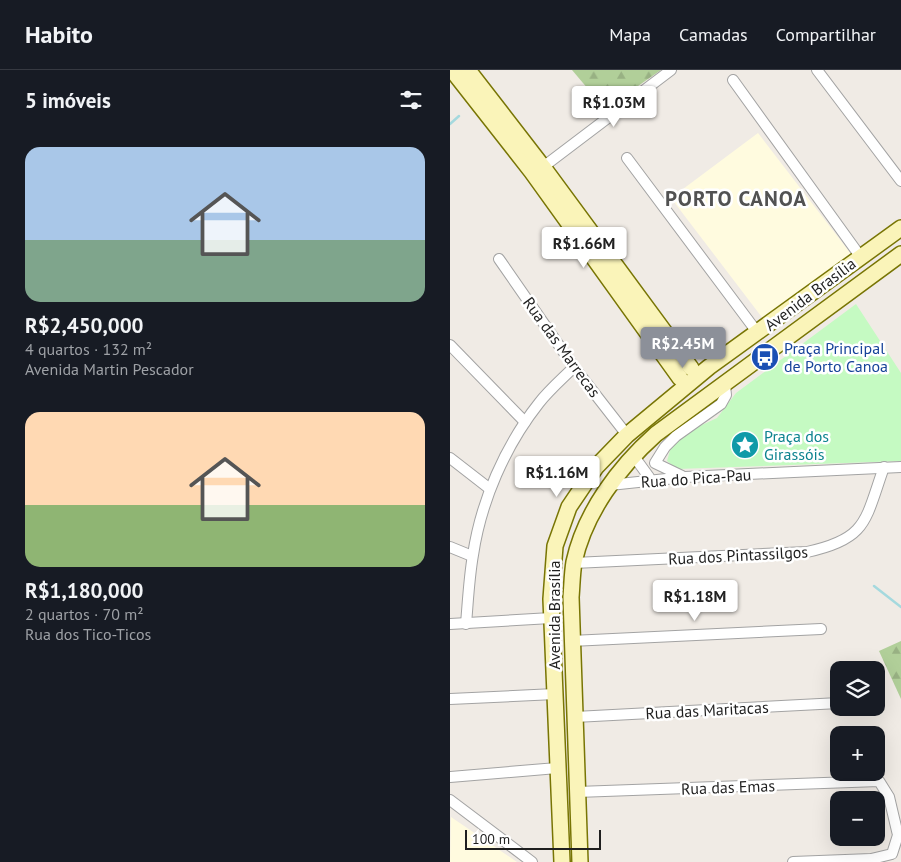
<!DOCTYPE html>
<html lang="pt">
<meta charset="utf-8">
<style>
body{margin:0;font-family:"PT Sans",sans-serif;background:#20242c;color:#f1f3f6;height:100vh;display:flex;flex-direction:column;font-size:19px;white-space:nowrap}
*{box-sizing:border-box;margin:0}
p{font-size:16px;color:#9ea1a6}
.icon{flex:none;width:28px;height:28px;fill:none;stroke:currentColor;stroke-width:2;stroke-linecap:round;stroke-linejoin:round}
.map{position:relative;flex:1;overflow:hidden}
.side{display:flex;flex-direction:column;background:#171b24;width:450px}
.side>*{flex:none}
.fabs{position:absolute;left:380px;top:591px;display:grid;gap:10px}
.fabs a{display:grid;place-items:center;width:55px;height:55px;border-radius:10px;background:#171b24;box-shadow:0 5px 20px #0002;font-size:25px}
.scale{position:absolute;left:15px;bottom:12px;width:136px;box-sizing:border-box;padding-left:5px;border:2px solid #1f1f1f;border-top:0;font-size:14px;line-height:18px;white-space:nowrap;color:#1f1f1f;-webkit-text-stroke:4px #fff;paint-order:stroke}
.price{position:absolute;translate:-50% -42px;padding:0 11px;border-radius:5px;background:#fff;color:#222;font-size:16px;line-height:32px;filter:drop-shadow(0 1px 2px #0008)}
.price::after{content:'';position:absolute;left:50%;top:30px;width:15px;height:11px;margin-left:-8px;background:inherit;clip-path:polygon(0 0,100% 0,50% 100%)}
.price.current{background:#8c9099;color:#fff}
ul{padding:0;list-style:none}
li{display:grid;align-content:center;gap:10px;height:265px;padding:0 25px}
li span{display:grid;place-items:center;height:155px;border-radius:15px;color:#555}
li>.icon{margin-inline-start:auto}
span .icon{width:90px;height:90px;fill:#fffc;stroke-width:1}
li b{font-size:21px}
h2{display:flex;justify-content:space-between;align-items:center;height:60px;padding:0 25px;font-size:21px}
header{display:flex;align-items:center;gap:30px;box-sizing:border-box;height:70px;padding:0 25px;background:#171b24;border-bottom:1px solid #363941}
header strong{font-size:24px}
nav{display:flex;gap:28px;margin-inline-start:auto;font-size:18px}
main{display:flex;flex:1;min-height:0}
.map>svg:first-child{display:block}
.education{fill:#fffbdf}
.forest{fill:url(#forest-firs)}
.park{fill:#c5fac2}
.lines{fill:none;stroke-linecap:round;stroke-linejoin:round}
.stream{stroke:#a5d9de;stroke-width:2.5}
.street-casing{stroke:#a3a3a3;stroke-width:12}
.secondary-casing{stroke:#787504;stroke-width:18}
.street{stroke:#fff;stroke-width:10}
.secondary{stroke:#faf4b9;stroke-width:15}
.labels{text-anchor:middle;stroke-width:5;stroke-linejoin:round;paint-order:stroke}
.street-label{font-size:16px;fill:#1f1f1f;stroke:#fff}
.transit-label{font-size:16px;fill:#164399;stroke:#fff;text-anchor:start}
.culture-label{font-size:16px;fill:#0d838f;stroke:#fff;text-anchor:start}
.district-label{font-size:21px;font-weight:bold;letter-spacing:1px;fill:#525252;stroke:#fff}
</style>
<header>
<strong>Habito</strong>
<nav><a>Mapa</a><a>Camadas</a><a>Compartilhar</a></nav>
</header>
<main>
<section class="side">
<h2>5 imóveis<svg class="icon" aria-label="filters" viewBox="0 0 24 24"><path d="M4 7h16M4 17h16"/><circle cx="9" cy="7" r="2"/><circle cx="15" cy="17" r="2"/></svg></h2>
<ul>
<li><span style="background:linear-gradient(#a9c7e8 60%,#7fa58c 0)"><svg class="icon" aria-label="home" viewBox="0 0 24 24"><path d="M3 11l9-7 9 7M6 9v11h12V9"/></svg></span><div><b>R$2,450,000</b><p>4 quartos · 132 m²</p><p>Avenida Martin Pescador</p></div></li>
<li><span style="background:linear-gradient(#ffd9b3 60%,#8fb573 0)"><svg class="icon" aria-label="home" viewBox="0 0 24 24"><path d="M3 11l9-7 9 7M6 9v11h12V9"/></svg></span><div><b>R$1,180,000</b><p>2 quartos · 70 m²</p><p>Rua dos Tico-Ticos</p></div></li>
</ul>
</section>
<div class="map">
<svg width="451" height="792" viewBox="0 0 451 792">
<defs>
<pattern id="forest-firs" width="22" height="20" patternUnits="userSpaceOnUse" patternTransform="scale(1.25)"><rect width="22" height="20" fill="#b1cf99"/><path d="M5 1l3.5 6h-7zM16 11l3.5 6h-7z" fill="#98b183"/></pattern>
</defs>
<rect width="100%" height="100%" fill="#f0ebe5"/>
<g class="education">
<path d="M 308,63 L 401,184 L 314,250 L 221,128 Z"/>
<path d="M 1,747 L 67,792 L 0,792 Z"/>
</g>
<g class="forest">
<path d="M 122,0 L 211,0 L 155,39 Z"/>
<path d="M 451,571 L 451,629 L 429,581 Z"/>
</g>
<path class="park" d="M 406,234 L 451,303 L 451,391 L 227,399 L 217,391 L 221,377 L 241,360 L 267,348 L 286,323 Z"/>
<g class="lines">
<g class="stream">
<path d="M 0,54 L 9,46"/>
<path d="M 424,516 L 451,537"/>
</g>
<defs>
<g id="street">
<path d="M 367,0 L 451,111"/>
<path d="M 283,10 L 410,186"/>
<path d="M 177,88 L 307,262"/>
<path d="M 93,97 L 221,0"/>
<path d="M 49,189 L 124,297 L 177,365"/>
<path d="M 0,275 L 75,352"/>
<path d="M 183,385 L 199,407"/>
<path d="M 0,388 L 40,419"/>
<path d="M 232,406 L 205,393 L 215,377 L 226,366 L 271,334 L 276,325 L 275,315"/>
<path d="M 160,415 L 235,407 L 451,397"/>
<path d="M 0,477 L 22,486"/>
<path d="M 124,493 L 357,482 C 418,469 415,450 434,397"/>
<path d="M 0,554 L 101,548"/>
<path d="M 16,554 C 18,531 19,508 23,485 C 31,431 55,376 89,333 C 99,320 112,309 124,297"/>
<path d="M 121,571 L 371,559"/>
<path d="M 0,629 L 105,624"/>
<path d="M 125,647 L 389,633"/>
<path d="M 0,707 L 107,698"/>
<path d="M 127,722 L 429,711 L 439,727 L 448,765 L 442,784 L 421,789 L 343,792"/>
<path d="M 0,730 L 82,792"/>
</g>
<g id="secondary">
<path d="M 2,0 L 82,102 L 230,308"/>
<path d="M 18,0 L 93,97 L 241,298"/>
<path d="M 112,792 L 101,529 L 105,476 L 119,437 L 146,397 L 177,365 L 259,297 L 451,158"/>
<path d="M 130,792 L 121,527 C 122,516 122,504 124,492 C 135,442 169,397 206,364 L 451,184"/>
</g>
</defs>
<use href="#street" class="street-casing"/>
<use href="#secondary" class="secondary-casing"/>
<use href="#street" class="street"/>
<use href="#secondary" class="secondary"/>
</g>
<defs>
<symbol id="bus-disc" viewBox="-11 -11 22 22"><circle r="9.5" fill="#1a4fb4" stroke="#fff"/><path d="M-5-6H5V4H4V6H2V4H-2V6H-4V4H-5ZM-3.5-4V0h7V-4ZM-3.5 1.2v1.5H-2V1.2ZM2 1.2v1.5H3.5V1.2Z" fill="#fff"/></symbol>
<symbol id="sight-disc" viewBox="-11 -11 22 22"><circle r="9.5" fill="#0f9aa8" stroke="#fff"/><path d="M0-6L1.8-2.2L6-1.7L2.9 1.2L3.7 5.4L0 3.3L-3.7 5.4L-2.9 1.2L-6-1.7L-1.8-2.2Z" fill="#fff"/></symbol>
</defs>
<g fill-rule="evenodd">
<use href="#bus-disc" x="299" y="271" width="32" height="32"/>
<use href="#sight-disc" x="279" y="359" width="32" height="32"/>
</g>
<g class="labels">
<g class="street-label">
<text transform="translate(360 224) rotate(-37)" y="6">Avenida Brasília</text>
<text transform="translate(112 277) rotate(54)" y="6">Rua das Marrecas</text>
<text transform="translate(246 408) rotate(-4)" y="6">Rua do Pica-Pau</text>
<text transform="translate(288 485) rotate(-3)" y="6">Rua dos Pintassilgos</text>
<text transform="translate(104 545) rotate(-90)" y="6">Avenida Brasília</text>
<text transform="translate(257 640) rotate(-3)" y="6">Rua das Maritacas</text>
<text transform="translate(278 717) rotate(-2)" y="6">Rua das Emas</text>
</g>
<g class="transit-label">
<text x="334" y="284">Praça Principal<tspan x="334" dy="18">de Porto Canoa</tspan></text>
</g>
<g class="culture-label">
<text x="314" y="372">Praça dos<tspan x="314" dy="18">Girassóis</tspan></text>
</g>
<g class="district-label">
<text x="286" y="136">PORTO CANOA</text>
</g>
</g>
</svg>
<div class="fabs">
<a><svg class="icon" aria-label="layers" viewBox="0 0 24 24"><path d="M12 4l9 5-9 5-9-5zM3 14l9 5 9-5"/></svg></a>
<a>+</a>
<a>−</a>
</div>
<div class="scale">100 m</div>
<b class="price" style="left:164px;top:58px">R$1.03M</b>
<b class="price" style="left:134px;top:199px">R$1.66M</b>
<b class="price current" style="left:233px;top:299px">R$2.45M</b>
<b class="price" style="left:107px;top:428px">R$1.16M</b>
<b class="price" style="left:245px;top:552px">R$1.18M</b>
</div>
</main>
